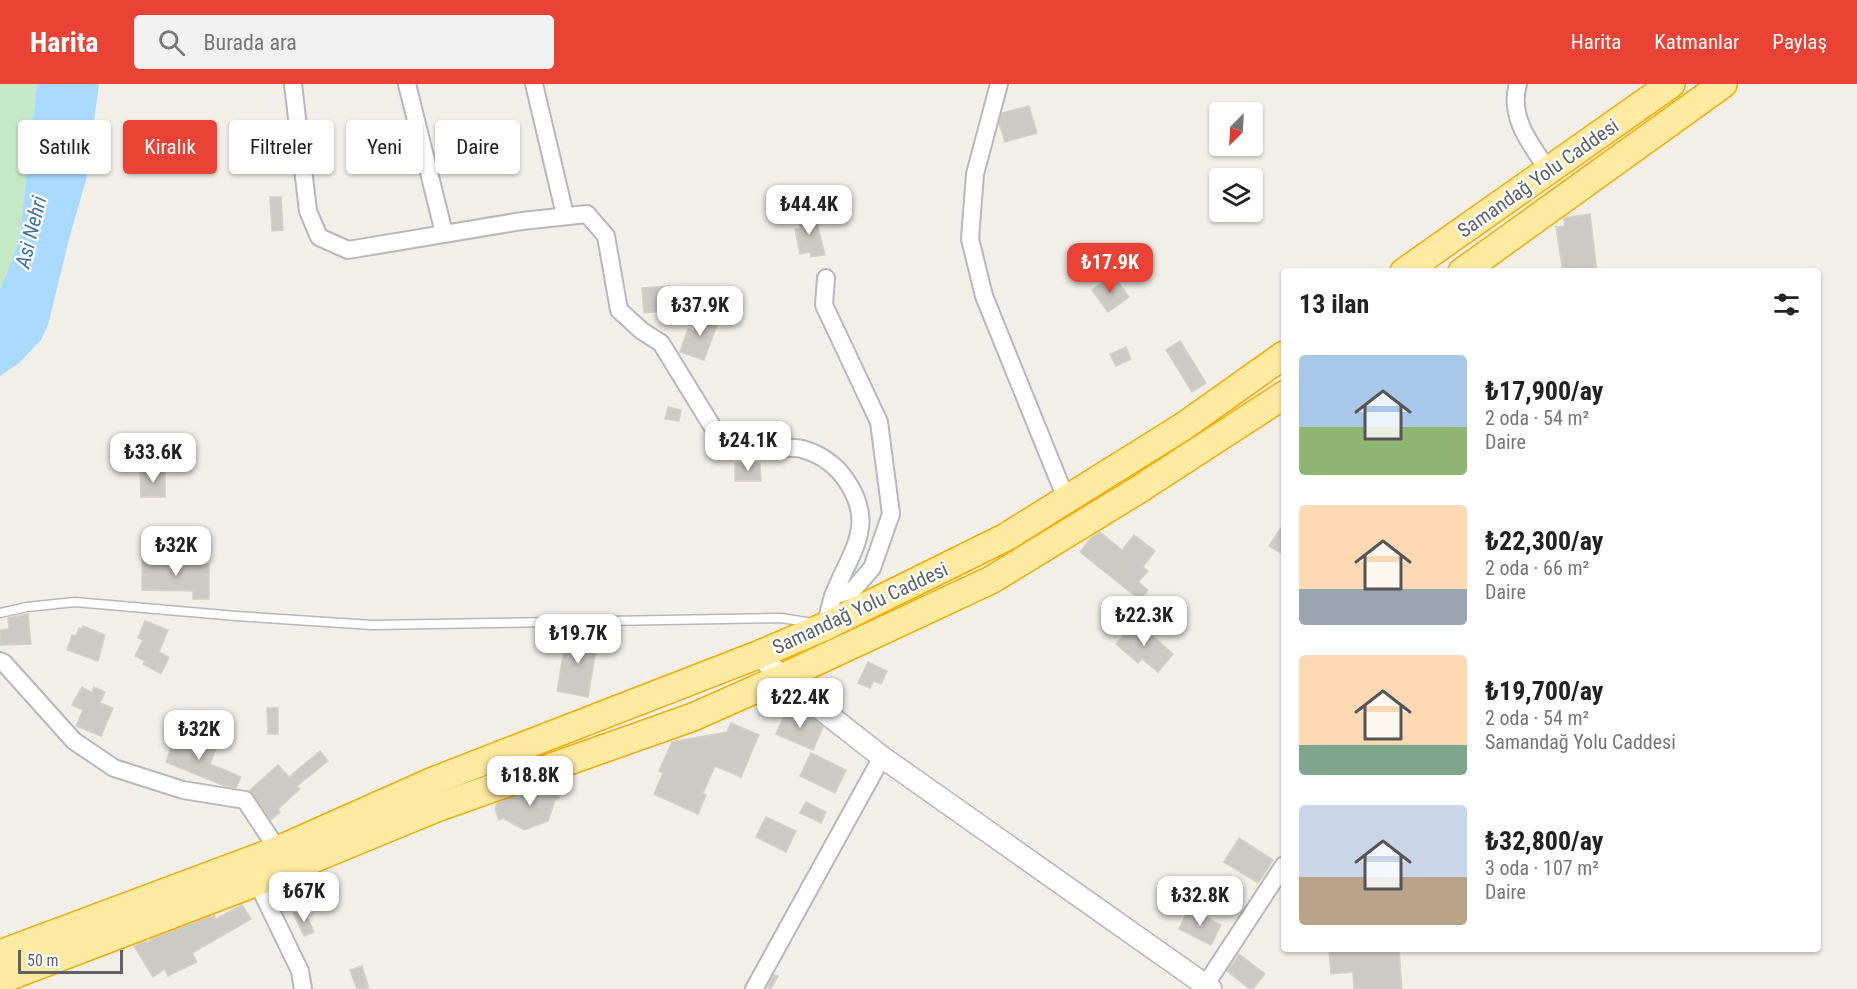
<!DOCTYPE html>
<html lang="tr">
<meta charset="utf-8">
<style>
body{margin:0;font-family:"Roboto Condensed",sans-serif;background:#f2f2f2;color:#222;height:100vh;display:flex;flex-direction:column;font-size:22px;white-space:nowrap}
*{box-sizing:border-box;margin:0}
p{font-size:20px;color:#767676}
.icon{flex:none;width:33px;height:33px;fill:none;stroke:currentColor;stroke-width:2;stroke-linecap:round;stroke-linejoin:round}
.map{position:relative;flex:1;overflow:hidden}
.sheet{position:absolute;left:1281px;top:184px;width:540px;height:684px;display:flex;flex-direction:column;background:#fff;border-radius:6px;box-shadow:0 2px 4px #0004}
.sheet>*{flex:none}
.hud{position:absolute;left:18px;top:36px;width:570px;height:54px;display:flex;gap:12px}
.needle{width:39px;rotate:204deg}
.fabs{position:absolute;left:1209px;top:18px;display:grid;gap:12px}
.fabs a{display:grid;place-items:center;width:54px;height:54px;border-radius:6px;background:#fff;box-shadow:0 2px 4px #0004;font-size:30px}
.scale{position:absolute;left:18px;bottom:15px;width:105px;box-sizing:border-box;padding-left:6px;border:3px solid #5f6368;border-top:0;font-size:16px;line-height:21px;white-space:nowrap;color:#5f6368;-webkit-text-stroke:4px #fff;paint-order:stroke}
.price{position:absolute;translate:-50% -51px;padding:0 14px;border-radius:12px;background:#fff;color:#222;font-size:20px;line-height:39px;filter:drop-shadow(0 2px 3px #0008)}
.price::after{content:'';position:absolute;left:50%;top:36px;width:18px;height:14px;margin-left:-9px;background:inherit;clip-path:polygon(0 0,100% 0,50% 100%)}
.price.selected{background:#ea4335;color:#fff}
ul{padding:0;list-style:none}
li{display:flex;align-items:center;gap:18px;height:150px;padding:0 18px}
li span{display:grid;place-items:center;flex:none;width:168px;height:120px;border-radius:6px;color:#555}
li>.icon{margin-inline-start:auto}
span .icon{width:72px;height:72px;fill:#fffc;stroke-width:1}
li b{font-size:26px}
h2{display:flex;justify-content:space-between;align-items:center;height:72px;padding:0 18px;font-size:26px}
.pill{padding:0 21px;border-radius:6px;background:#fff;box-shadow:0 2px 4px #0004;font-size:21px;line-height:54px}
.pill.selected{background:#ea4335;color:#fff}
header{display:flex;align-items:center;gap:36px;box-sizing:border-box;height:84px;padding:0 30px;background:#ea4335;color:#fff}
header strong{font-size:28px}
nav{display:flex;gap:33px;margin-inline-start:auto;font-size:21px}
.search{width:420px;height:54px;background:#f2f2f2;display:flex;align-items:center;gap:15px;box-sizing:border-box;padding:0 21px;border-radius:6px;color:#767676;font-size:22px}
.map>svg:first-child{display:block}
.green{fill:#c5e8c5}
.water{fill:#aadaff}
.building{fill:#cccac5;stroke:#d6d1c6;stroke-width:1.5}
.lines{fill:none;stroke-linecap:round;stroke-linejoin:round}
.service-casing{stroke:#b5b8bc;stroke-width:11}
.minor-casing{stroke:#b5b8bc;stroke-width:20}
.tertiary-casing{stroke:#b5b8bc;stroke-width:24}
.trunk-casing{stroke:#f9ab00;stroke-width:30}
.service{stroke:#fff;stroke-width:8}
.minor{stroke:#fff;stroke-width:16}
.tertiary{stroke:#fff;stroke-width:21}
.trunk{stroke:#feeaa1;stroke-width:27}
.labels{text-anchor:middle;stroke-width:4.5;stroke-linejoin:round;paint-order:stroke}
.street-label{font-size:20px;fill:#5f6368;stroke:#fff}
.water-label{font-size:21px;font-style:italic;fill:#4174aa;stroke:#fff}
</style>
<header>
<strong>Harita</strong>
<div class="search"><svg class="icon" aria-label="search" viewBox="0 0 24 24"><circle cx="10" cy="10" r="6"/><path d="M15 15l6 6"/></svg>Burada ara</div>
<nav><a>Harita</a><a>Katmanlar</a><a>Paylaş</a></nav>
</header>
<div class="map">
<svg width="1857" height="905" viewBox="0 0 1857 905">
<rect width="100%" height="100%" fill="#f1efe8"/>
<path class="green" d="M 0,0 L 37,0 L 19,157 L 0,206 Z"/>
<path class="water" d="M 37,0 L 99,0 L 86,96 L 69,155 L 48,241 L 41,256 L 19,279 L 0,292 L 0,206 L 19,157 Z"/>
<g class="building">
<path d="M 1029,22 L 1037,49 L 1005,58 L 999,39 L 1002,29 Z"/>
<path d="M 513,48 L 516,73 L 477,77 L 473,51 Z"/>
<path d="M 270,113 L 281,113 L 283,146 L 272,147 Z"/>
<path d="M 814,127 L 825,171 L 811,173 L 810,168 L 800,170 L 795,145 L 801,144 L 797,132 Z"/>
<path d="M 1590,130 L 1597,188 L 1563,188 L 1556,143 L 1565,142 L 1564,134 Z"/>
<path d="M 1113,191 L 1129,213 L 1108,228 L 1092,206 Z"/>
<path d="M 669,202 L 671,226 L 644,229 L 642,204 Z"/>
<path d="M 701,229 L 719,236 L 704,276 L 680,268 L 688,245 L 694,247 Z"/>
<path d="M 1180,257 L 1206,299 L 1192,308 L 1166,266 Z"/>
<path d="M 1126,263 L 1131,275 L 1116,282 L 1110,270 Z"/>
<path d="M 668,323 L 681,326 L 679,337 L 665,335 Z"/>
<path d="M 735,379 L 760,379 L 761,397 L 735,397 Z"/>
<path d="M 140,387 L 165,387 L 165,413 L 141,413 Z"/>
<path d="M 1284,439 L 1284,471 L 1269,462 Z"/>
<path d="M 1100,448 L 1122,466 L 1134,451 L 1155,467 L 1143,483 L 1148,487 L 1138,498 L 1148,506 L 1140,516 L 1080,468 L 1092,453 Z"/>
<path d="M 142,475 L 180,476 L 180,480 L 209,480 L 209,515 L 193,515 L 193,507 L 142,506 Z"/>
<path d="M 28,530 L 31,560 L 0,561 L 0,546 L 9,545 L 8,534 Z"/>
<path d="M 145,537 L 168,546 L 159,568 L 169,573 L 161,590 L 143,580 L 145,577 L 135,572 L 143,556 L 138,554 Z"/>
<path d="M 1136,537 L 1173,570 L 1158,588 L 1142,575 L 1138,579 L 1116,560 Z"/>
<path d="M 83,542 L 105,551 L 98,577 L 67,566 L 72,551 L 76,552 L 79,544 L 82,545 Z"/>
<path d="M 567,549 L 598,553 L 588,613 L 557,607 Z"/>
<path d="M 868,578 L 887,587 L 881,600 L 874,597 L 870,604 L 858,599 Z"/>
<path d="M 82,603 L 92,609 L 94,603 L 105,608 L 100,619 L 113,624 L 101,652 L 76,642 L 83,626 L 72,621 Z"/>
<path d="M 788,623 L 810,632 L 823,643 L 813,666 L 776,650 Z"/>
<path d="M 267,624 L 278,624 L 278,650 L 268,650 Z"/>
<path d="M 731,639 L 759,651 L 741,693 L 715,682 L 703,709 L 706,711 L 698,730 L 654,710 L 663,689 L 659,687 L 672,658 L 727,648 Z"/>
<path d="M 176,649 L 216,664 L 210,680 L 241,693 L 236,704 L 225,702 L 166,678 Z"/>
<path d="M 320,667 L 328,677 L 297,702 L 300,705 L 278,725 L 280,728 L 271,736 L 249,707 L 278,681 L 289,693 Z"/>
<path d="M 811,669 L 846,686 L 835,709 L 800,692 Z"/>
<path d="M 563,696 L 565,702 L 557,705 L 559,714 L 555,716 L 548,737 L 524,746 L 503,734 L 499,736 L 495,725 L 497,719 Z"/>
<path d="M 806,718 L 826,728 L 821,739 L 800,729 Z"/>
<path d="M 766,733 L 796,747 L 786,768 L 756,753 Z"/>
<path d="M 1239,754 L 1273,776 L 1258,799 L 1224,778 Z"/>
<path d="M 326,791 L 333,809 L 311,815 L 305,795 Z"/>
<path d="M 242,821 L 251,835 L 192,869 L 197,878 L 168,892 L 165,885 L 153,893 L 134,862 L 146,857 L 147,859 L 153,854 L 214,831 L 216,835 Z"/>
<path d="M 1189,824 L 1221,841 L 1211,861 L 1179,845 Z"/>
<path d="M 304,826 L 314,848 L 304,852 L 293,829 Z"/>
<path d="M 1329,866 L 1399,866 L 1402,905 L 1354,905 L 1353,888 L 1331,890 Z"/>
<path d="M 1239,870 L 1265,890 L 1253,905 L 1250,905 L 1227,887 Z"/>
<path d="M 362,882 L 369,905 L 357,905 L 350,886 Z"/>
<path d="M 774,891 L 778,892 L 771,905 L 767,903 Z"/>
</g>
<g class="lines">
<defs>
<path id="service" d="M 0,529 L 27,523 L 75,518 L 236,532 L 372,541 L 781,534 L 813,539"/>
<g id="minor">
<path d="M 293,0 L 308,127 L 319,153 L 348,166 L 522,137 L 587,130 L 606,152 L 619,226 L 642,247 L 661,259 L 720,355 C 733,358 747,363 760,364 C 774,365 789,362 802,365 C 820,370 835,380 846,396 C 877,441 851,467 834,510 C 830,520 828,532 826,542"/>
<path d="M 407,0 L 444,149"/>
<path d="M 534,0 L 565,131"/>
<path d="M 999,0 L 975,90 L 970,155 L 984,212 L 1067,417"/>
<path d="M 1518,0 C 1508,33 1531,61 1549,87"/>
<path d="M 826,194 L 824,221 L 879,338 L 891,430 L 872,484 L 853,506 L 833,512"/>
<path d="M 0,577 L 4,579 L 74,657 L 114,684 L 183,706 L 245,716 L 278,766"/>
<path d="M 257,798 L 300,887 L 303,905"/>
<path d="M 1206,900 L 1284,781"/>
<path d="M 754,905 L 882,673"/>
</g>
<path id="tertiary" d="M 760,570 L 781,594 L 882,673 L 1211,905"/>
<g id="trunk">
<path d="M 1404,188 L 1671,0"/>
<path d="M 1462,188 L 1723,0"/>
<path d="M 0,870 L 278,766 L 433,697 L 760,570 L 826,542 L 1006,453 L 1184,342 L 1284,271"/>
<path d="M 0,896 L 257,798 L 439,723 L 693,633 L 781,594 L 991,496 L 1138,406 L 1284,311"/>
</g>
</defs>
<use href="#service" class="service-casing"/>
<use href="#minor" class="minor-casing"/>
<use href="#tertiary" class="tertiary-casing"/>
<use href="#trunk" class="trunk-casing"/>
<use href="#service" class="service"/>
<use href="#minor" class="minor"/>
<use href="#tertiary" class="tertiary"/>
<use href="#trunk" class="trunk"/>
</g>
<g class="labels">
<g class="street-label">
<text transform="translate(1538 94) rotate(-35)" y="7">Samandağ Yolu Caddesi</text>
<text transform="translate(860 524) rotate(-25)" y="7">Samandağ Yolu Caddesi</text>
</g>
<g class="water-label">
<text transform="translate(31 148) rotate(-76)" y="7">Asi Nehri</text>
</g>
</g>
</svg>
<div class="fabs">
<a><svg class="needle" viewBox="-14 -14 28 28"><path d="M0-13l5 13h-10z" fill="#e53935"/><path d="M0 13l5-13h-10z" fill="#767676"/></svg></a>
<a><svg class="icon" aria-label="layers" viewBox="0 0 24 24"><path d="M12 4l9 5-9 5-9-5zM3 14l9 5 9-5"/></svg></a>
</div>
<div class="scale">50 m</div>
<b class="price" style="left:809px;top:152px">₺44.4K</b>
<b class="price selected" style="left:1110px;top:210px">₺17.9K</b>
<b class="price" style="left:700px;top:253px">₺37.9K</b>
<b class="price" style="left:748px;top:388px">₺24.1K</b>
<b class="price" style="left:153px;top:400px">₺33.6K</b>
<b class="price" style="left:176px;top:493px">₺32K</b>
<b class="price" style="left:1144px;top:563px">₺22.3K</b>
<b class="price" style="left:578px;top:581px">₺19.7K</b>
<b class="price" style="left:800px;top:645px">₺22.4K</b>
<b class="price" style="left:199px;top:677px">₺32K</b>
<b class="price" style="left:530px;top:723px">₺18.8K</b>
<b class="price" style="left:304px;top:839px">₺67K</b>
<b class="price" style="left:1200px;top:843px">₺32.8K</b>
<div class="hud">
<a class="pill">Satılık</a>
<a class="pill selected">Kiralık</a>
<a class="pill">Filtreler</a>
<a class="pill">Yeni</a>
<a class="pill">Daire</a>
</div>
<section class="sheet">
<h2>13 ilan<svg class="icon" aria-label="filters" viewBox="0 0 24 24"><path d="M4 7h16M4 17h16"/><circle cx="9" cy="7" r="2"/><circle cx="15" cy="17" r="2"/></svg></h2>
<ul>
<li><span style="background:linear-gradient(#a9c7e8 60%,#8fb573 0)"><svg class="icon" aria-label="home" viewBox="0 0 24 24"><path d="M3 11l9-7 9 7M6 9v11h12V9"/></svg></span><div><b>₺17,900/ay</b><p>2 oda · 54 m²</p><p>Daire</p></div></li>
<li><span style="background:linear-gradient(#ffd9b3 70%,#9aa5b1 0)"><svg class="icon" aria-label="home" viewBox="0 0 24 24"><path d="M3 11l9-7 9 7M6 9v11h12V9"/></svg></span><div><b>₺22,300/ay</b><p>2 oda · 66 m²</p><p>Daire</p></div></li>
<li><span style="background:linear-gradient(#ffd9b3 75%,#7fa58c 0)"><svg class="icon" aria-label="home" viewBox="0 0 24 24"><path d="M3 11l9-7 9 7M6 9v11h12V9"/></svg></span><div><b>₺19,700/ay</b><p>2 oda · 54 m²</p><p>Samandağ Yolu Caddesi</p></div></li>
<li><span style="background:linear-gradient(#c9d6e8 60%,#b9a48a 0)"><svg class="icon" aria-label="home" viewBox="0 0 24 24"><path d="M3 11l9-7 9 7M6 9v11h12V9"/></svg></span><div><b>₺32,800/ay</b><p>3 oda · 107 m²</p><p>Daire</p></div></li>
</ul>
</section>
</div>
